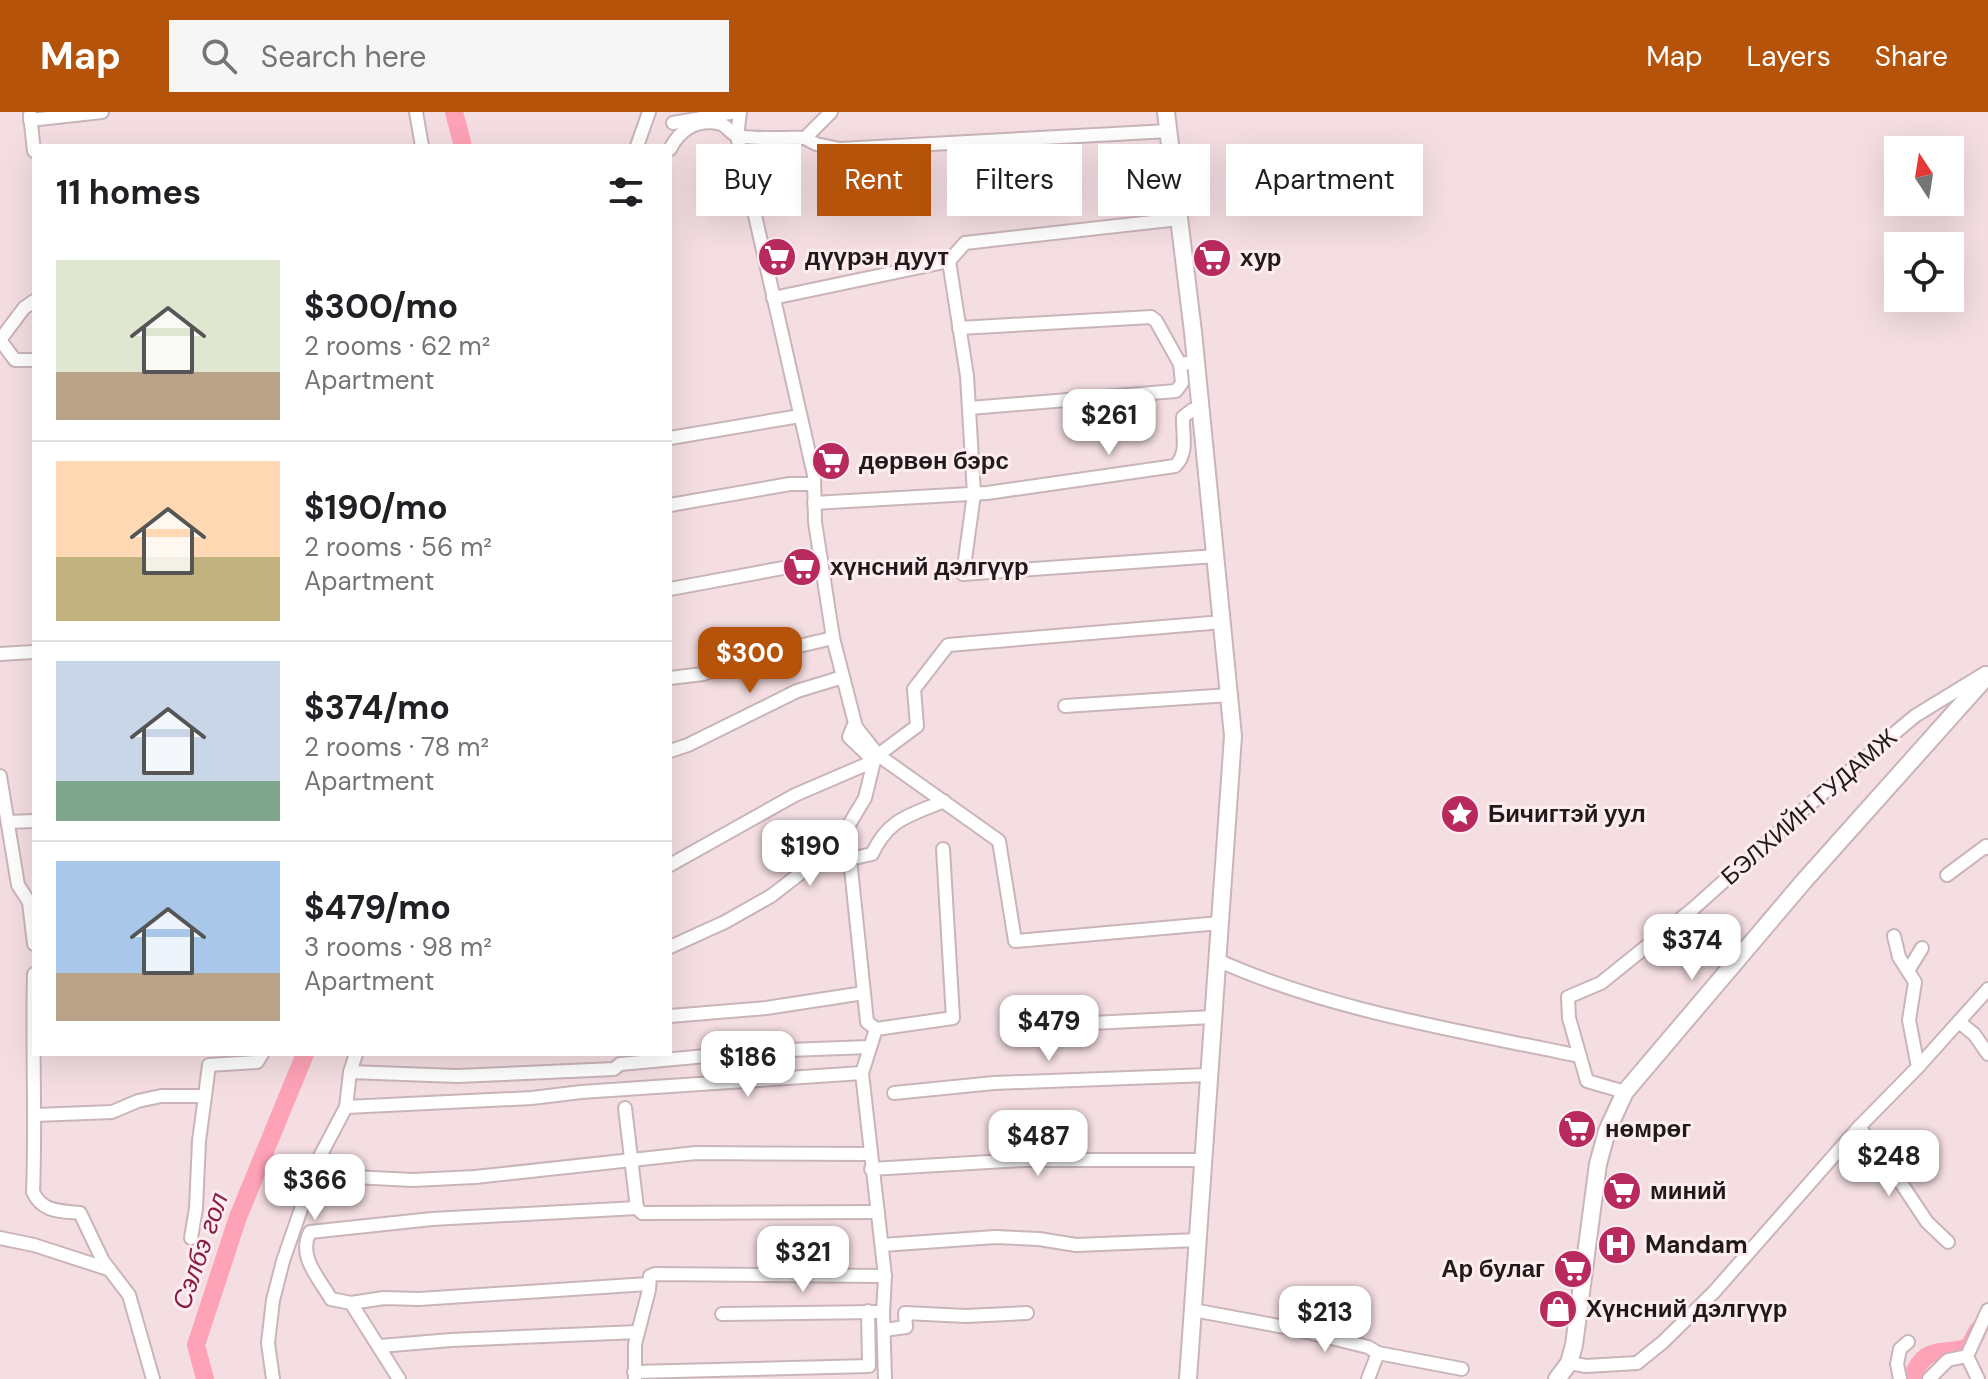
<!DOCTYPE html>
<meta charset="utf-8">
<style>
body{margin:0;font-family:"DM Sans",sans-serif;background:#f6f6f6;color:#202124;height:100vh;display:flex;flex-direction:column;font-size:30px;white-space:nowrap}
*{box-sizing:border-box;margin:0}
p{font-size:26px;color:#757577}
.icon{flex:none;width:44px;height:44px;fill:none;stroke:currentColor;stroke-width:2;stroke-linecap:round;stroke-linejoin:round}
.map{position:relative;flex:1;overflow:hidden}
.sheet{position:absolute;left:32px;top:32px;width:640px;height:912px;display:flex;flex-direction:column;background:#fff;border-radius:0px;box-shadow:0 8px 32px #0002}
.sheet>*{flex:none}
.top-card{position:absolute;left:696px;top:32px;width:760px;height:72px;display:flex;gap:16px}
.needle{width:52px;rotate:348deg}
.fabs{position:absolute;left:1884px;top:24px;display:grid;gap:16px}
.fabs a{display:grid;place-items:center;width:80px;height:80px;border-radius:0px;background:#fff;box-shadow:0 8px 32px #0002;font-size:40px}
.price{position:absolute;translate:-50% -68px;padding:0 18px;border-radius:16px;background:#fff;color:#222;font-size:26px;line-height:52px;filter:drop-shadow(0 2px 4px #0008)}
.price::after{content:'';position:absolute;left:50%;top:48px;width:24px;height:18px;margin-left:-12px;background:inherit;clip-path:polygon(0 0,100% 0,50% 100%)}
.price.selected{background:#b45309;color:#fff}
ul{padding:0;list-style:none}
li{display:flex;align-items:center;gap:24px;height:200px;padding:0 24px}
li+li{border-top:2px solid #e0e0e0}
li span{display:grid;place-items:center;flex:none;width:224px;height:160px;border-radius:0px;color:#555}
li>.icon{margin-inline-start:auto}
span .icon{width:96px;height:96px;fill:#fffc;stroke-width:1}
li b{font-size:34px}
h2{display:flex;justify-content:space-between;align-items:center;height:96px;padding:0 24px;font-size:34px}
.pill{padding:0 28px;border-radius:0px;background:#fff;box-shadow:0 8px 32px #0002;font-size:28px;line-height:72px}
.pill.selected{background:#b45309;color:#fff}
header{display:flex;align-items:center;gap:48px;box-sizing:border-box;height:112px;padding:0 40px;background:#b45309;color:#fff}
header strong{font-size:38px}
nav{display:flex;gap:44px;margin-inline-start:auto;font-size:28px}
.search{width:560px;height:72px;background:#f6f6f6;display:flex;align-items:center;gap:20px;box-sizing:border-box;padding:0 28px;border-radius:0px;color:#757577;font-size:30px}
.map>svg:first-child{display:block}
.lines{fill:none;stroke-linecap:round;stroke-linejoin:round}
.river{stroke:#fea2b7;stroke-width:18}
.minor-casing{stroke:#c9b5b9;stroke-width:16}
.secondary-casing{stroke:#c9b5b9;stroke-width:20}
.minor{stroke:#fff;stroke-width:12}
.secondary{stroke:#fff;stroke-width:16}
.labels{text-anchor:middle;stroke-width:6;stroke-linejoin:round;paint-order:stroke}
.poi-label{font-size:24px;font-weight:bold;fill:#211a1b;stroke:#feedf0;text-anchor:start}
.street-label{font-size:24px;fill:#211a1b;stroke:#feedf0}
.water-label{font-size:26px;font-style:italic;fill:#871d43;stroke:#feedf0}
</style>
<header>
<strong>Map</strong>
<div class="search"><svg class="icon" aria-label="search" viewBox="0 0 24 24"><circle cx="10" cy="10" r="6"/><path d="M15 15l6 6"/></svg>Search here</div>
<nav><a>Map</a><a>Layers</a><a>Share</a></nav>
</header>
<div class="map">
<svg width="1988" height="1267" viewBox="0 0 1988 1267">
<rect width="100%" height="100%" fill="#f4dee2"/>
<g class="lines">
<g class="river">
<path d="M 454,0 L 463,34"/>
<path d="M 205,1267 L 196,1233 L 238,1105 L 305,942"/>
<path d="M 1911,1267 C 1927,1230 1939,1245 1969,1235 L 1978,1218"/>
</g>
<defs>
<g id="minor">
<path d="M 416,0 L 422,34"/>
<path d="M 740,0 L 737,24 L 814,363 L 815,410 L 833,526 L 856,615 L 878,643 L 999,729 L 1015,829 L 1220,811"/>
<path d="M 30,3 L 34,39"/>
<path d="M 30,8 L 102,0"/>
<path d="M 673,11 L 735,0"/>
<path d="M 805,26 L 816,32 L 840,37 L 1169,19"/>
<path d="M 637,34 L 649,0"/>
<path d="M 670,37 C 680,17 698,6 721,12 C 727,14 730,21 736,23 C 746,28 791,25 805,26 L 831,0"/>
<path d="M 949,149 L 965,131 L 1179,107"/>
<path d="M 773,186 L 949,149 L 967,264 L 974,382 L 963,462 L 1216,444"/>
<path d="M 959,216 L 1151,205 L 1156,209 L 1180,252 L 1196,250"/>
<path d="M 0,228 L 24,196 L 34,189"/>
<path d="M 0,228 L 15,248 L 34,248"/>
<path d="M 970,296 L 1176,279 L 1182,271 L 1180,252"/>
<path d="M 670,326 L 800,304"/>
<path d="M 814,391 L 987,381 L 1175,354 C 1189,341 1182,322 1183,305 L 1192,298 L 1201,298"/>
<path d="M 670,393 L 790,372 L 813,372"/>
<path d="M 670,477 L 821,449"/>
<path d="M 0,542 L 33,540"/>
<path d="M 670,566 L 703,562 L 756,544 L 833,526"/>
<path d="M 1065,594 L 1230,583"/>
<path d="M 670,639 L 688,633 L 797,579 L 843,565"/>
<path d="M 0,664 L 18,773 L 29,790 L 34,832"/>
<path d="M 8,710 L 34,709"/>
<path d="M 841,726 L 850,747 L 867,910 L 876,917"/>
<path d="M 850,747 L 872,742 C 889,706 909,704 944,689"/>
<path d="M 670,753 L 795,683 L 874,649 L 849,625 L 853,615 L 856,615"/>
<path d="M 1947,763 L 1986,734 L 1988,736"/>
<path d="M 1894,824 L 1899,845 L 1915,870 L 1909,908 L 1918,955"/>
<path d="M 670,835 L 725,810 L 771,784 L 802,760 L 820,738 L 841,726 L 865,686 L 874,649 L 878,643 L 917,614 L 914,577 L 948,533 L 1223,510"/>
<path d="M 1217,848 C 1331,899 1457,918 1579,944"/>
<path d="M 1908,859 L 1922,836"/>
<path d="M 34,862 C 32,935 36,1007 33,1080 C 42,1100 60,1099 80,1101 L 103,1149 L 129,1183 L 153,1267"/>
<path d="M 670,904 L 766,896 L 864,881"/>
<path d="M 1959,910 L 1974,922 L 1988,942"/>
<path d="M 1092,911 L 1213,905"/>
<path d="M 350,960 L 457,964 L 614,957 L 620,952 L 760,939 L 869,935"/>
<path d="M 1625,980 L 1587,969 L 1569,906 L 1568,885 L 1601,871 L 1694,796 L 1803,698 L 1915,604 L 1985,561"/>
<path d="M 894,981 L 994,971 L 1208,963"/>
<path d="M 205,984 L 209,953 L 257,950 L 262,942"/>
<path d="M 346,995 L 532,986 L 581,980 L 862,961"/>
<path d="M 625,996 L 637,1096"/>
<path d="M 36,1003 L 112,1000 L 138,989 L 161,984 L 205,984 L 199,1029 L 196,1096 L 191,1126"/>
<path d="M 1859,1015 L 1897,1065 L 1927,1110 L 1948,1130"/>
<path d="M 871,1057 L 1024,1048 L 1203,1048"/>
<path d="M 353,1065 L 413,1068 L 475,1065 L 696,1041 L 870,1042"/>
<path d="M 0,1126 L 34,1133 L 108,1157"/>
<path d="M 882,1133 L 995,1125 L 1039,1127 L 1076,1133 L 1198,1128"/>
<path d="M 351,1191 L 384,1186 L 419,1187 L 648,1172"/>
<path d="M 1193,1198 L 1295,1217 L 1368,1235 L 1378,1241 L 1462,1257"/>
<path d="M 722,1202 L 876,1200"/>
<path d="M 884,1218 L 906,1215 L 905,1201 L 966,1204 L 1027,1201"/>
<path d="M 380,1234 L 451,1228 L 638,1220"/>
<path d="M 1967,1244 L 1978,1267"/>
<path d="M 1569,1251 L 1586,1254 L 1637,1251 L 1663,1230 L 1714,1180 L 1859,1015 L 1918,955 L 1988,877"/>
<path d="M 634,1260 L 869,1254 L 868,1199"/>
<path d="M 273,1267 L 268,1231 L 273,1188 L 283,1149 L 318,1048 L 346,995 L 350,960 L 356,942"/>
<path d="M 399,1267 L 351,1191 L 331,1187 C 319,1166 297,1144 310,1120 L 432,1107 L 637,1096 L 642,1101 L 878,1100"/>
<path d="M 635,1267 L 635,1232 L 649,1178 L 650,1164 L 655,1162 L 885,1164"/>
<path d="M 885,1267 L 883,1201 L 885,1164 L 862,961 L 876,917 L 953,906 L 943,737"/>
<path d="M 1368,1267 L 1378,1241"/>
<path d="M 1900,1267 L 1897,1252 L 1900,1237 L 1908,1230"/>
<path d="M 1929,1267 L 1948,1248 L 1967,1244 L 1988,1198"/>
</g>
<g id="secondary">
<path d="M 1166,0 L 1193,220 L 1233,624 L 1188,1267"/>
<path d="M 1557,1267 L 1569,1251 L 1574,1233 L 1598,1052 L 1607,1019 L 1625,980 L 1804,769 L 1988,563"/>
</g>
</defs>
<use href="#minor" class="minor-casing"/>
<use href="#secondary" class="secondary-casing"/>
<use href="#minor" class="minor"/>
<use href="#secondary" class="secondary"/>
</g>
<defs>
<symbol id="supermarket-disc" viewBox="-11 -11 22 22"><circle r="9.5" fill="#b82a5d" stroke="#feedf0"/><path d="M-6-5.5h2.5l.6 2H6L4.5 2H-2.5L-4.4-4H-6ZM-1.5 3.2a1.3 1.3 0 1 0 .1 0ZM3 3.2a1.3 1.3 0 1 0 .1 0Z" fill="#fff"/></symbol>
<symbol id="sight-disc" viewBox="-11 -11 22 22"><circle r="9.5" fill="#b82a5d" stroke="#feedf0"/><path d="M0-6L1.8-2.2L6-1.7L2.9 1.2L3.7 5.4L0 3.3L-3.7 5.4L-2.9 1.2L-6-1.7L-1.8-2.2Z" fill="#fff"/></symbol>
<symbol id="hospital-disc" viewBox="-11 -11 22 22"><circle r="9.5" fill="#b82a5d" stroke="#feedf0"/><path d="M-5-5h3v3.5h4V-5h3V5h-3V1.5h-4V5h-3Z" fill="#fff"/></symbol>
<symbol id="shop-disc" viewBox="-11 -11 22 22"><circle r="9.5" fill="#b82a5d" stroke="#feedf0"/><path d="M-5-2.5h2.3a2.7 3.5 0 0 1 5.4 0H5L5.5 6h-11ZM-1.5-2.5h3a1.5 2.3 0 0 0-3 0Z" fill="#fff"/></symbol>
</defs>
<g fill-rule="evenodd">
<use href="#supermarket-disc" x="755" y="123" width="44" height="44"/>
<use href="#supermarket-disc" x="1190" y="124" width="44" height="44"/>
<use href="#supermarket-disc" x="809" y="327" width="44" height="44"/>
<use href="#supermarket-disc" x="780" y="433" width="44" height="44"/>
<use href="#sight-disc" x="1438" y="680" width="44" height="44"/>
<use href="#supermarket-disc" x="1555" y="995" width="44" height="44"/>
<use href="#supermarket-disc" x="1600" y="1057" width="44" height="44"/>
<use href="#hospital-disc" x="1595" y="1111" width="44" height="44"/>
<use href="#supermarket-disc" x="1551" y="1135" width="44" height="44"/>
<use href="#shop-disc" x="1536" y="1175" width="44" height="44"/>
</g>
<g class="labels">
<g class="poi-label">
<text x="805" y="153">дүүрэн дуут</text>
<text x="1240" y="154">хур</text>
<text x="859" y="357">дөрвөн бэрс</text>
<text x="830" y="463">хүнсний дэлгүүр</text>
<text x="1488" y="710">Бичигтэй уул</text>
<text x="1605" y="1025">нөмрөг</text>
<text x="1650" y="1087">миний</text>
<text x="1645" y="1141">Mandam</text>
<text x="1545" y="1165" text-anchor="end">Ар булаг</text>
<text x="1586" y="1205">Хүнсний дэлгүүр</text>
</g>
<g class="street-label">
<text transform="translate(1809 695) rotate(-41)" y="8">БЭЛХИЙН ГУДАМЖ</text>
</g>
<g class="water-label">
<text transform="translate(200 1139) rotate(-71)" y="9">Сэлбэ гол</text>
</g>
</g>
</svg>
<div class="fabs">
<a><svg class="needle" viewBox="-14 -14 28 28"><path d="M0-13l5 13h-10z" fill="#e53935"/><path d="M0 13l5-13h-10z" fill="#757577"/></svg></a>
<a><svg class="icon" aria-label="locate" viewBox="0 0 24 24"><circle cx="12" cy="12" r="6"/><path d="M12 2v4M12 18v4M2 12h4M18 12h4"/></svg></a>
</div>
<b class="price" style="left:1109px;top:345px">$261</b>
<b class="price selected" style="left:750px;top:583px">$300</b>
<b class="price" style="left:810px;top:776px">$190</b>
<b class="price" style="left:1692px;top:870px">$374</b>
<b class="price" style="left:1049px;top:951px">$479</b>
<b class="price" style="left:748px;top:987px">$186</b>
<b class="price" style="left:1038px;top:1066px">$487</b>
<b class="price" style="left:1889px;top:1086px">$248</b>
<b class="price" style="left:315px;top:1110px">$366</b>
<b class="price" style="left:803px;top:1182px">$321</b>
<b class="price" style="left:1325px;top:1242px">$213</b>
<div class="top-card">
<a class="pill">Buy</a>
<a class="pill selected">Rent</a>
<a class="pill">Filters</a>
<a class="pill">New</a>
<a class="pill">Apartment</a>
</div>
<section class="sheet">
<h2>11 homes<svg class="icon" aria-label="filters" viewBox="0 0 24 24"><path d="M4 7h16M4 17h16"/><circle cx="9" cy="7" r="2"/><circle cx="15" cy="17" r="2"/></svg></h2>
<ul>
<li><span style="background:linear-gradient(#dfe7d0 70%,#b9a48a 0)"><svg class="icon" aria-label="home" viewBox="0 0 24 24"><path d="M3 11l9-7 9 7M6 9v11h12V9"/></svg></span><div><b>$300/mo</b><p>2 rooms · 62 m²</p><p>Apartment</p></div></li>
<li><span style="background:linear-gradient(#ffd9b3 60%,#c2b280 0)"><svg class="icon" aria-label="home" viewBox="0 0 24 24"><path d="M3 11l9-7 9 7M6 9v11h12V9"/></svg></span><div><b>$190/mo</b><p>2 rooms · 56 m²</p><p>Apartment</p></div></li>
<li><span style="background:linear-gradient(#c9d6e8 75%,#7fa58c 0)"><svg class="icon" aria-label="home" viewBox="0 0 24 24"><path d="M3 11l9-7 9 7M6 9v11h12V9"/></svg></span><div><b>$374/mo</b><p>2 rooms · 78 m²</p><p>Apartment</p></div></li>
<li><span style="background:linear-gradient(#a9c7e8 70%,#b9a48a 0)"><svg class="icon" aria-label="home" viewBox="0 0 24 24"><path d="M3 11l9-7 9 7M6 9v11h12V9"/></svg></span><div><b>$479/mo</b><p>3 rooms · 98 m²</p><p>Apartment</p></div></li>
</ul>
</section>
</div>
